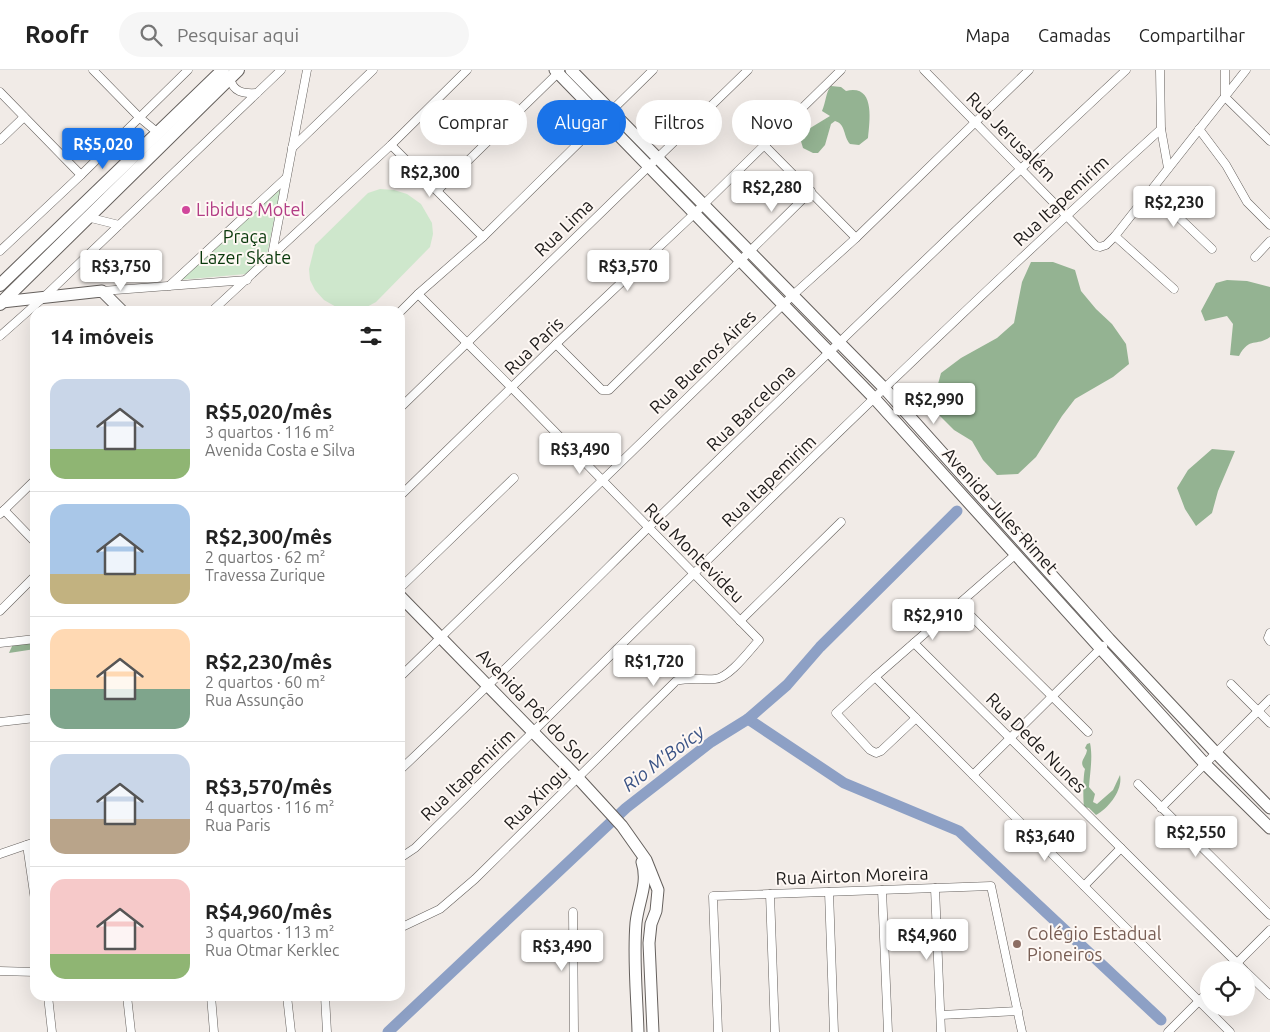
<!DOCTYPE html>
<html lang="pt">
<meta charset="utf-8">
<style>
body{margin:0;font-family:Ubuntu,sans-serif;background:#f6f6f6;color:#222;height:100vh;display:flex;flex-direction:column;font-size:19px;white-space:nowrap}
*{box-sizing:border-box;margin:0}
p{font-size:16px;color:#767676}
.icon{flex:none;width:28px;height:28px;fill:none;stroke:currentColor;stroke-width:2;stroke-linecap:round;stroke-linejoin:round}
.map{position:relative;flex:1;overflow:hidden}
.sheet{position:absolute;left:30px;top:236px;width:375px;height:695px;display:flex;flex-direction:column;background:#fff;border-radius:15px;box-shadow:0 5px 20px #0002}
.sheet>*{flex:none}
.top-card{position:absolute;left:420px;top:30px;width:475px;height:45px;display:flex;gap:10px}
.tools{position:absolute;left:1200px;top:891px;display:grid;gap:10px}
.tools a{display:grid;place-items:center;width:55px;height:55px;border-radius:50%;background:#fff;box-shadow:0 5px 20px #0002;font-size:25px}
.price{position:absolute;translate:-50% -42px;padding:0 11px;border-radius:5px;background:#fff;color:#222;font-size:16px;line-height:32px;filter:drop-shadow(0 1px 2px #0008)}
.price::after{content:'';position:absolute;left:50%;top:30px;width:15px;height:11px;margin-left:-8px;background:inherit;clip-path:polygon(0 0,100% 0,50% 100%)}
.price.current{background:#1a73e8;color:#fff}
ul{padding:0;list-style:none}
li{display:flex;align-items:center;gap:15px;height:125px;padding:0 20px}
li+li{border-top:1px solid #e0e0e0}
li span{display:grid;place-items:center;flex:none;width:140px;height:100px;border-radius:15px;color:#555}
li>.icon{margin-inline-start:auto}
span .icon{width:60px;height:60px;fill:#fffc;stroke-width:1}
li b{font-size:21px}
h2{display:flex;justify-content:space-between;align-items:center;height:60px;padding:0 20px;font-size:21px}
.tag{padding:0 18px;border-radius:22px;background:#fff;box-shadow:0 5px 20px #0002;font-size:18px;line-height:45px}
.tag.current{background:#1a73e8;color:#fff}
header{display:flex;align-items:center;gap:30px;box-sizing:border-box;height:70px;padding:0 25px;background:#fff;border-bottom:1px solid #e0e0e0}
header strong{font-size:24px}
nav{display:flex;gap:28px;margin-inline-start:auto;font-size:18px}
.search{width:350px;height:45px;background:#f6f6f6;display:flex;align-items:center;gap:12px;box-sizing:border-box;padding:0 18px;border-radius:28px;color:#767676;font-size:19px}
.map>svg:first-child{display:block}
.green{fill:#cee7cc}
.forest{fill:#94b392}
.lines{fill:none;stroke-linecap:round;stroke-linejoin:round}
.river{stroke:#8da0c5;stroke-width:11}
.street-casing{stroke:#65605d;stroke-width:9}
.secondary-casing{stroke:#65605d;stroke-width:13}
.primary-casing{stroke:#65605d;stroke-width:14}
.street{stroke:#fff;stroke-width:8}
.secondary{stroke:#fff;stroke-width:11}
.primary{stroke:#fff;stroke-width:12}
.hotel-dot{fill:#d1479c;stroke:#fef8f4;stroke-width:2}
.education-dot{fill:#8d6e63;stroke:#fef8f4;stroke-width:2}
.labels{text-anchor:middle;stroke-width:4;stroke-linejoin:round;paint-order:stroke}
.street-label{font-size:18px;fill:#1d1b1a;stroke:#fef8f4}
.hotel-label{font-size:18px;fill:#b23c85;stroke:#fef8f4;text-anchor:start}
.park-label{font-size:18px;fill:#0a390c;stroke:#fef8f4}
.education-label{font-size:18px;fill:#785e54;stroke:#fef8f4;text-anchor:start}
.water-label{font-size:19px;font-style:italic;fill:#3b5486;stroke:#fef8f4}
</style>
<header>
<strong>Roofr</strong>
<div class="search"><svg class="icon" aria-label="search" viewBox="0 0 24 24"><circle cx="10" cy="10" r="6"/><path d="M15 15l6 6"/></svg>Pesquisar aqui</div>
<nav><a>Mapa</a><a>Camadas</a><a>Compartilhar</a></nav>
</header>
<div class="map">
<svg width="1270" height="962" viewBox="0 0 1270 962">
<rect width="100%" height="100%" fill="#f1ebe7"/>
<g class="green">
<path d="M 281,117 L 267,184 L 246,204 L 179,210 Z"/>
<path d="M 380,119 L 394,120 L 407,124 L 421,134 L 432,153 L 433,164 L 430,177 L 376,232 L 365,238 L 351,240 L 338,238 L 324,230 L 315,220 L 310,210 L 309,199 L 315,175 L 368,123 Z"/>
</g>
<g class="forest">
<path d="M 831,16 L 841,17 L 846,21 C 875,14 870,49 868,68 L 859,75 L 850,74 C 843,66 846,54 835,51 L 831,54 L 825,75 L 818,83 L 813,83 L 803,78 L 800,68 L 802,63 L 830,46 L 822,41 C 826,32 826,21 831,16 Z"/>
<path d="M 1031,192 L 1053,192 L 1075,200 L 1081,221 L 1096,239 L 1112,254 L 1126,274 L 1129,294 L 1113,307 L 1075,329 L 1062,346 L 1036,387 L 1018,404 L 997,405 L 983,390 L 972,371 L 954,360 L 938,344 L 935,325 L 941,303 L 961,288 L 997,268 L 1014,253 L 1022,212 Z"/>
<path d="M 1227,210 L 1247,211 L 1270,217 L 1270,267 C 1256,277 1250,266 1239,286 L 1230,285 L 1233,254 L 1227,246 L 1205,251 L 1201,241 L 1216,213 Z"/>
<path d="M 1212,379 L 1235,381 L 1218,421 L 1212,443 L 1196,456 L 1185,439 L 1177,418 L 1188,400 Z"/>
<path d="M 35,572 L 35,579 L 9,583 L 13,574 Z"/>
<path d="M 1090,673 C 1093,687 1090,702 1089,717 L 1095,724 L 1093,732 L 1097,734 L 1113,720 L 1120,705 C 1123,720 1109,738 1096,745 L 1089,738 L 1084,737 C 1083,730 1083,706 1085,699 C 1078,692 1086,688 1087,680 L 1085,678 L 1087,674 Z"/>
</g>
<g class="lines">
<g class="river">
<path d="M 748,649 L 844,713 L 959,761 L 1161,950"/>
<path d="M 388,962 L 626,738 L 711,672 L 748,649 L 787,615 L 820,577 L 957,441"/>
</g>
<defs>
<g id="street">
<path d="M 93,0 L 140,48 L 158,63"/>
<path d="M 924,0 L 1096,176 L 1100,177 L 1106,175 L 1115,166 L 1246,0"/>
<path d="M 1160,0 L 1161,59 L 1168,98"/>
<path d="M 1225,0 L 1225,27 L 1270,71"/>
<path d="M 230,8 C 233,22 243,24 257,23"/>
<path d="M 0,22 L 81,105"/>
<path d="M 1199,59 L 1226,95 L 1247,132 L 1270,155"/>
<path d="M 0,70 L 24,47"/>
<path d="M 391,75 L 483,167"/>
<path d="M 764,75 L 856,168"/>
<path d="M 292,78 L 373,0"/>
<path d="M 438,120 L 560,1"/>
<path d="M 1152,122 L 1212,179"/>
<path d="M 87,147 L 119,155"/>
<path d="M 1115,166 L 1174,219"/>
<path d="M 0,181 L 81,105 L 188,0"/>
<path d="M 272,185 L 307,0"/>
<path d="M 1255,187 L 1270,171"/>
<path d="M 169,216 L 286,108"/>
<path d="M 102,221 L 247,210"/>
<path d="M 212,241 L 391,75 L 467,0"/>
<path d="M 400,242 L 418,224 L 483,167 L 653,0"/>
<path d="M 0,266 L 44,227 L 281,0"/>
<path d="M 556,274 L 602,320 L 609,320 L 811,121"/>
<path d="M 400,338 L 748,0"/>
<path d="M 400,426 L 556,274 L 694,144 L 841,0"/>
<path d="M 4,440 L 35,472"/>
<path d="M 0,444 L 35,410"/>
<path d="M 400,518 L 514,408"/>
<path d="M 959,534 L 1088,662"/>
<path d="M 0,541 L 35,506"/>
<path d="M 740,551 L 841,452"/>
<path d="M 1270,563 L 1268,568 L 1270,571"/>
<path d="M 0,573 L 35,569"/>
<path d="M 914,573 L 1244,900"/>
<path d="M 400,607 L 793,225 L 856,168 L 1029,0"/>
<path d="M 875,607 L 1230,962"/>
<path d="M 1231,614 L 1270,653"/>
<path d="M 916,648 L 881,681 L 876,683 L 870,680 L 836,643 L 875,607 L 1016,484"/>
<path d="M 0,652 L 35,648"/>
<path d="M 400,700 C 485,620 567,538 650,456 C 807,303 965,150 1126,0"/>
<path d="M 973,705 L 1103,576"/>
<path d="M 1138,714 L 1270,845"/>
<path d="M 1161,738 L 1270,629"/>
<path d="M 27,775 L 35,830"/>
<path d="M 0,784 L 35,772"/>
<path d="M 400,788 L 415,778 C 661,536 906,291 1161,59"/>
<path d="M 1084,816 L 1121,778"/>
<path d="M 935,818 L 941,962"/>
<path d="M 882,820 L 888,962"/>
<path d="M 829,822 L 834,962"/>
<path d="M 770,824 L 775,962"/>
<path d="M 573,842 L 574,962"/>
<path d="M 400,858 L 440,839 L 475,809 L 676,611 C 690,607 701,610 715,609 C 729,608 749,581 759,570 L 512,318 L 418,224"/>
<path d="M 1230,900 L 1270,860"/>
<path d="M 0,901 L 35,902"/>
<path d="M 1246,902 L 1270,925"/>
<path d="M 48,926 L 52,962"/>
<path d="M 127,926 L 131,962"/>
<path d="M 211,926 L 214,962"/>
<path d="M 287,926 L 291,962"/>
<path d="M 325,926 L 327,962"/>
<path d="M 941,945 L 1018,941"/>
<path d="M 718,962 L 713,826 L 991,816 L 1022,962"/>
<path d="M 1168,962 L 1209,921"/>
</g>
<g id="secondary">
<path d="M 555,0 L 875,329 L 1205,694 L 1270,758"/>
<path d="M 571,0 L 885,319 L 1109,569 L 1216,683 L 1270,738"/>
<path d="M 2,232 L 102,221 L 122,241"/>
<path d="M 400,526 L 578,708 L 622,756 L 646,790 L 658,820 L 656,841 L 651,854 L 649,873 L 653,962"/>
<path d="M 638,962 C 637,926 633,889 636,853 C 638,832 649,813 642,792"/>
</g>
<g id="primary">
<path d="M 0,215 L 223,0"/>
<path d="M 0,234 L 238,0"/>
</g>
</defs>
<use href="#street" class="street-casing"/>
<use href="#secondary" class="secondary-casing"/>
<use href="#primary" class="primary-casing"/>
<use href="#street" class="street"/>
<use href="#secondary" class="secondary"/>
<use href="#primary" class="primary"/>
</g>
<circle class="hotel-dot" cx="186" cy="140" r="5"/>
<circle class="education-dot" cx="1017" cy="874" r="5"/>
<g class="labels">
<g class="street-label">
<text transform="translate(1011 67) rotate(45)" y="6">Rua Jerusalém</text>
<text transform="translate(1061 131) rotate(-43)" y="6">Rua Itapemirim</text>
<text transform="translate(564 158) rotate(-44)" y="6">Rua Lima</text>
<text transform="translate(534 276) rotate(-44)" y="6">Rua Paris</text>
<text transform="translate(703 292) rotate(-44)" y="6">Rua Buenos Aires</text>
<text transform="translate(751 338) rotate(-44)" y="6">Rua Barcelona</text>
<text transform="translate(769 411) rotate(-44)" y="6">Rua Itapemirim</text>
<text transform="translate(1000 441) rotate(48)" y="6">Avenida Jules Rimet</text>
<text transform="translate(694 483) rotate(45)" y="6">Rua Montevideu</text>
<text transform="translate(532 636) rotate(46)" y="6">Avenida Pôr do Sol</text>
<text transform="translate(1036 673) rotate(45)" y="6">Rua Dede Nunes</text>
<text transform="translate(468 705) rotate(-44)" y="6">Rua Itapemirim</text>
<text transform="translate(536 728) rotate(-45)" y="6">Rua Xingu</text>
<text transform="translate(852 806) rotate(-2)" y="6">Rua Airton Moreira</text>
</g>
<g class="hotel-label">
<text x="196" y="146">Libidus Motel</text>
</g>
<g class="park-label">
<text x="245" y="173">Praça<tspan x="245" dy="21">Lazer Skate</tspan></text>
</g>
<g class="education-label">
<text x="1027" y="870">Colégio Estadual<tspan x="1027" dy="21">Pioneiros</tspan></text>
</g>
<g class="water-label">
<text transform="translate(663 688) rotate(-37)" y="7">Rio M'Boicy</text>
</g>
</g>
</svg>
<div class="tools">
<a><svg class="icon" aria-label="locate" viewBox="0 0 24 24"><circle cx="12" cy="12" r="6"/><path d="M12 2v4M12 18v4M2 12h4M18 12h4"/></svg></a>
</div>
<b class="price current" style="left:103px;top:100px">R$5,020</b>
<b class="price" style="left:430px;top:128px">R$2,300</b>
<b class="price" style="left:772px;top:143px">R$2,280</b>
<b class="price" style="left:1174px;top:158px">R$2,230</b>
<b class="price" style="left:121px;top:222px">R$3,750</b>
<b class="price" style="left:628px;top:222px">R$3,570</b>
<b class="price" style="left:934px;top:355px">R$2,990</b>
<b class="price" style="left:580px;top:405px">R$3,490</b>
<b class="price" style="left:933px;top:571px">R$2,910</b>
<b class="price" style="left:654px;top:617px">R$1,720</b>
<b class="price" style="left:1196px;top:788px">R$2,550</b>
<b class="price" style="left:1045px;top:792px">R$3,640</b>
<b class="price" style="left:927px;top:891px">R$4,960</b>
<b class="price" style="left:562px;top:902px">R$3,490</b>
<div class="top-card">
<a class="tag">Comprar</a>
<a class="tag current">Alugar</a>
<a class="tag">Filtros</a>
<a class="tag">Novo</a>
</div>
<section class="sheet">
<h2>14 imóveis<svg class="icon" aria-label="filters" viewBox="0 0 24 24"><path d="M4 7h16M4 17h16"/><circle cx="9" cy="7" r="2"/><circle cx="15" cy="17" r="2"/></svg></h2>
<ul>
<li><span style="background:linear-gradient(#c9d6e8 70%,#8fb573 0)"><svg class="icon" aria-label="home" viewBox="0 0 24 24"><path d="M3 11l9-7 9 7M6 9v11h12V9"/></svg></span><div><b>R$5,020/mês</b><p>3 quartos · 116 m²</p><p>Avenida Costa e Silva</p></div></li>
<li><span style="background:linear-gradient(#a9c7e8 70%,#c2b280 0)"><svg class="icon" aria-label="home" viewBox="0 0 24 24"><path d="M3 11l9-7 9 7M6 9v11h12V9"/></svg></span><div><b>R$2,300/mês</b><p>2 quartos · 62 m²</p><p>Travessa Zurique</p></div></li>
<li><span style="background:linear-gradient(#ffd9b3 60%,#7fa58c 0)"><svg class="icon" aria-label="home" viewBox="0 0 24 24"><path d="M3 11l9-7 9 7M6 9v11h12V9"/></svg></span><div><b>R$2,230/mês</b><p>2 quartos · 60 m²</p><p>Rua Assunção</p></div></li>
<li><span style="background:linear-gradient(#c9d6e8 65%,#b9a48a 0)"><svg class="icon" aria-label="home" viewBox="0 0 24 24"><path d="M3 11l9-7 9 7M6 9v11h12V9"/></svg></span><div><b>R$3,570/mês</b><p>4 quartos · 116 m²</p><p>Rua Paris</p></div></li>
<li><span style="background:linear-gradient(#f6c9c9 75%,#8fb573 0)"><svg class="icon" aria-label="home" viewBox="0 0 24 24"><path d="M3 11l9-7 9 7M6 9v11h12V9"/></svg></span><div><b>R$4,960/mês</b><p>3 quartos · 113 m²</p><p>Rua Otmar Kerklec</p></div></li>
</ul>
</section>
</div>
